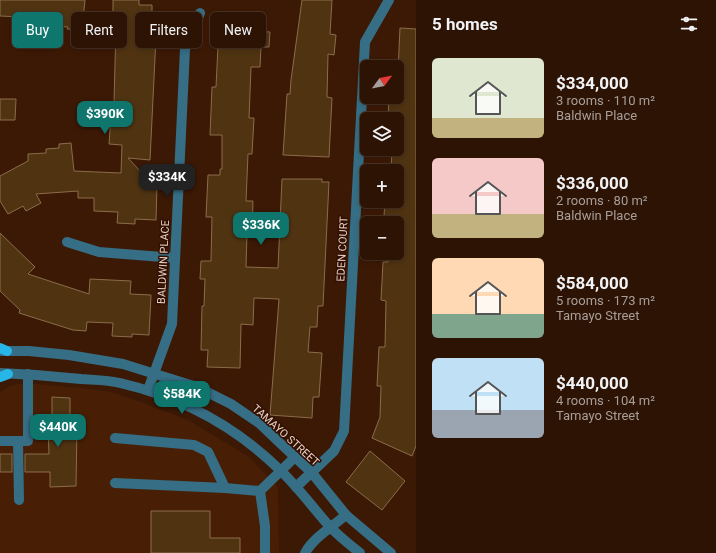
<!DOCTYPE html>
<meta charset="utf-8">
<style>
body{margin:0;font-family:Roboto,sans-serif;background:#392013;color:#f1f3f6;height:100vh;display:flex;flex-direction:column;font-size:15px;white-space:nowrap}
*{box-sizing:border-box;margin:0}
p{font-size:13px;color:#a79e9a}
.icon{flex:none;width:22px;height:22px;fill:none;stroke:currentColor;stroke-width:2;stroke-linecap:round;stroke-linejoin:round}
.map{position:relative;flex:1;overflow:hidden}
.drawer{display:flex;flex-direction:column;background:#2d1304;width:300px}
.drawer>*{flex:none}
.guide{position:absolute;left:12px;top:12px;width:344px;height:36px;display:flex;gap:8px}
.needle{width:26px;rotate:58deg}
.fabs{position:absolute;left:360px;top:60px;display:grid;gap:8px}
.fabs a{display:grid;place-items:center;width:44px;height:44px;border-radius:6px;background:#2d1304;box-shadow:0 2px 6px #0003,0 0 0 1px #483226;font-size:20px}
.price{position:absolute;translate:-50% -34px;padding:0 9px;border-radius:8px;background:#0f766e;color:#fff;font-size:13px;line-height:26px;filter:drop-shadow(0 1px 2px #0008)}
.price::after{content:'';position:absolute;left:50%;top:24px;width:12px;height:9px;margin-left:-6px;background:inherit;clip-path:polygon(0 0,100% 0,50% 100%)}
.price.current{background:#222;color:#fff}
ul{padding:0;list-style:none}
li{display:flex;align-items:center;gap:12px;height:100px;padding:0 16px}
li span{display:grid;place-items:center;flex:none;width:112px;height:80px;border-radius:6px;color:#555}
li>.icon{margin-inline-start:auto}
span .icon{width:48px;height:48px;fill:#fffc;stroke-width:1}
li b{font-size:17px}
h2{display:flex;justify-content:space-between;align-items:center;height:48px;padding:0 16px;font-size:17px}
.tag{padding:0 14px;border-radius:6px;background:#2d1304;box-shadow:0 2px 6px #0003,0 0 0 1px #483226;font-size:14px;line-height:36px}
.tag.current{background:#0f766e;color:#fff}
main{display:flex;flex:1;min-height:0}
.map>svg:first-child{display:block}
.built{fill:#481f05}
.building{fill:#503412;stroke:#8b6c4a}
.lines{fill:none;stroke-linecap:round;stroke-linejoin:round}
.minor{stroke:#356e85;stroke-width:10}
.major{stroke:#28b6e8;stroke-width:10}
.labels{text-anchor:middle;stroke-width:3;stroke-linejoin:round;paint-order:stroke}
.street-label{font-size:11px;fill:#e7cfc3;stroke:#310f00}
</style>
<main>
<div class="map">
<svg width="416" height="553" viewBox="0 0 416 553">
<rect width="100%" height="100%" fill="#3c1905"/>
<path class="built" d="M 17,384 L 35,384 L 81,388 L 111,392 L 138,401 L 188,420 L 249,457 L 278,487 L 279,553 L 0,553 L 0,392 L 8,387 Z"/>
<g class="building">
<path d="M 0,0 L 85,0 L 82,30 L 67,29 L 68,27 L 44,25 L 44,18 L 0,16 Z"/>
<path d="M 113,0 L 139,0 L 139,5 L 152,5 L 152,37 L 156,37 L 150,160 L 128,158 L 153,185 L 157,185 L 156,220 L 135,219 L 135,224 L 117,223 L 118,212 L 94,211 L 94,198 L 78,198 L 78,191 L 36,194 L 41,203 L 26,211 L 23,206 L 8,214 L 0,201 L 0,176 L 28,161 L 28,154 L 46,153 L 46,149 L 59,148 L 59,144 L 71,143 L 74,171 L 121,173 L 122,145 L 109,144 L 111,117 L 99,116 L 100,102 L 114,102 L 116,25 L 113,25 Z"/>
<path d="M 302,0 L 332,0 L 330,34 L 336,35 L 334,55 L 328,54 L 327,97 L 332,98 L 329,157 L 283,155 L 287,94 L 290,94 L 291,80 Z"/>
<path d="M 400,28 L 416,29 L 416,446 L 412,456 L 372,438 L 380,417 L 381,386 L 377,386 L 379,347 L 385,347 L 386,301 L 381,300 L 383,262 L 388,262 L 388,253 L 397,253 L 397,223 L 386,223 L 386,216 L 384,216 L 385,201 L 397,201 L 397,171 L 391,171 L 392,149 L 397,149 L 397,119 L 388,119 L 389,97 L 397,97 L 397,71 L 398,71 Z"/>
<path d="M 235,30 L 270,32 L 269,47 L 261,47 L 260,67 L 251,67 L 249,118 L 254,118 L 252,154 L 248,154 L 246,201 L 253,201 L 252,233 L 247,233 L 246,267 L 278,268 L 282,179 L 322,179 L 322,182 L 329,182 L 323,306 L 318,306 L 317,327 L 310,327 L 308,352 L 322,353 L 319,397 L 313,397 L 312,418 L 270,415 L 279,299 L 254,298 L 253,325 L 241,324 L 240,368 L 207,367 L 208,350 L 201,350 L 202,306 L 204,306 L 205,279 L 200,279 L 201,261 L 211,261 L 212,217 L 206,217 L 208,175 L 220,175 L 220,169 L 222,169 L 222,135 L 210,135 L 212,87 L 216,87 L 218,46 L 235,47 Z"/>
<path d="M 0,99 L 16,99 L 15,120 L 0,120 Z"/>
<path d="M 0,233 L 35,267 L 28,274 L 89,294 L 90,279 L 131,281 L 130,294 L 151,295 L 149,335 L 132,334 L 132,337 L 112,336 L 113,323 L 87,322 L 86,331 L 73,330 L 19,313 L 20,310 L 0,291 Z"/>
<path d="M 52,397 L 70,398 L 70,427 L 77,427 L 76,486 L 50,487 L 50,472 L 25,472 L 25,454 L 49,454 L 48,428 L 52,428 Z"/>
<path d="M 370,451 L 405,481 L 382,510 L 346,482 Z"/>
<rect x="0" y="454" width="12" height="18"/>
<path d="M 151,511 L 210,511 L 210,538 L 240,538 L 240,553 L 151,553 Z"/>
</g>
<g class="lines">
<g class="minor">
<path d="M 67,242 L 99,252 L 175,258"/>
<path d="M 0,351 L 29,351 L 69,355 L 123,364 L 197,387 L 231,404 L 259,423 L 281,444 L 312,473 L 346,515 L 391,553"/>
<path d="M 0,373 C 27,374 54,376 81,379 C 94,380 108,380 120,383 C 181,397 236,427 280,470 C 299,488 313,508 330,527 C 339,536 350,545 360,553"/>
<path d="M 148,390 L 172,324 L 185,49 L 200,13"/>
<path d="M 115,438 L 194,445 L 208,452 L 225,488"/>
<path d="M 0,441 L 28,441 L 28,374"/>
<path d="M 18,441 L 19,500"/>
<path d="M 115,483 L 225,488 L 260,491"/>
<path d="M 296,487 L 334,451 L 344,431 L 365,42 L 389,0"/>
<path d="M 265,553 L 265,526 L 260,491 L 295,457"/>
<path d="M 305,553 C 313,538 333,526 346,515"/>
</g>
<g class="major">
<path d="M 0,348 L 7,351"/>
<path d="M 0,377 L 8,374"/>
</g>
</g>
<g class="labels">
<g class="street-label">
<text transform="translate(342 249) rotate(-87)" y="4">EDEN COURT</text>
<text transform="translate(163 262) rotate(-87)" y="4">BALDWIN PLACE</text>
<text transform="translate(286 435) rotate(42)" y="4">TAMAYO STREET</text>
</g>
</g>
</svg>
<div class="fabs">
<a><svg class="needle" viewBox="-14 -14 28 28"><path d="M0-13l5 13h-10z" fill="#e53935"/><path d="M0 13l5-13h-10z" fill="#a79e9a"/></svg></a>
<a><svg class="icon" aria-label="layers" viewBox="0 0 24 24"><path d="M12 4l9 5-9 5-9-5zM3 14l9 5 9-5"/></svg></a>
<a>+</a>
<a>−</a>
</div>
<b class="price" style="left:105px;top:135px">$390K</b>
<b class="price current" style="left:167px;top:198px">$334K</b>
<b class="price" style="left:261px;top:246px">$336K</b>
<b class="price" style="left:182px;top:415px">$584K</b>
<b class="price" style="left:58px;top:448px">$440K</b>
<div class="guide">
<a class="tag current">Buy</a>
<a class="tag">Rent</a>
<a class="tag">Filters</a>
<a class="tag">New</a>
</div>
</div>
<section class="drawer">
<h2>5 homes<svg class="icon" aria-label="filters" viewBox="0 0 24 24"><path d="M4 7h16M4 17h16"/><circle cx="9" cy="7" r="2"/><circle cx="15" cy="17" r="2"/></svg></h2>
<ul>
<li><span style="background:linear-gradient(#dfe7d0 75%,#c2b280 0)"><svg class="icon" aria-label="home" viewBox="0 0 24 24"><path d="M3 11l9-7 9 7M6 9v11h12V9"/></svg></span><div><b>$334,000</b><p>3 rooms · 110 m²</p><p>Baldwin Place</p></div></li>
<li><span style="background:linear-gradient(#f6c9c9 70%,#c2b280 0)"><svg class="icon" aria-label="home" viewBox="0 0 24 24"><path d="M3 11l9-7 9 7M6 9v11h12V9"/></svg></span><div><b>$336,000</b><p>2 rooms · 80 m²</p><p>Baldwin Place</p></div></li>
<li><span style="background:linear-gradient(#ffd9b3 70%,#7fa58c 0)"><svg class="icon" aria-label="home" viewBox="0 0 24 24"><path d="M3 11l9-7 9 7M6 9v11h12V9"/></svg></span><div><b>$584,000</b><p>5 rooms · 173 m²</p><p>Tamayo Street</p></div></li>
<li><span style="background:linear-gradient(#bfe0f5 65%,#9aa5b1 0)"><svg class="icon" aria-label="home" viewBox="0 0 24 24"><path d="M3 11l9-7 9 7M6 9v11h12V9"/></svg></span><div><b>$440,000</b><p>4 rooms · 104 m²</p><p>Tamayo Street</p></div></li>
</ul>
</section>
</main>
